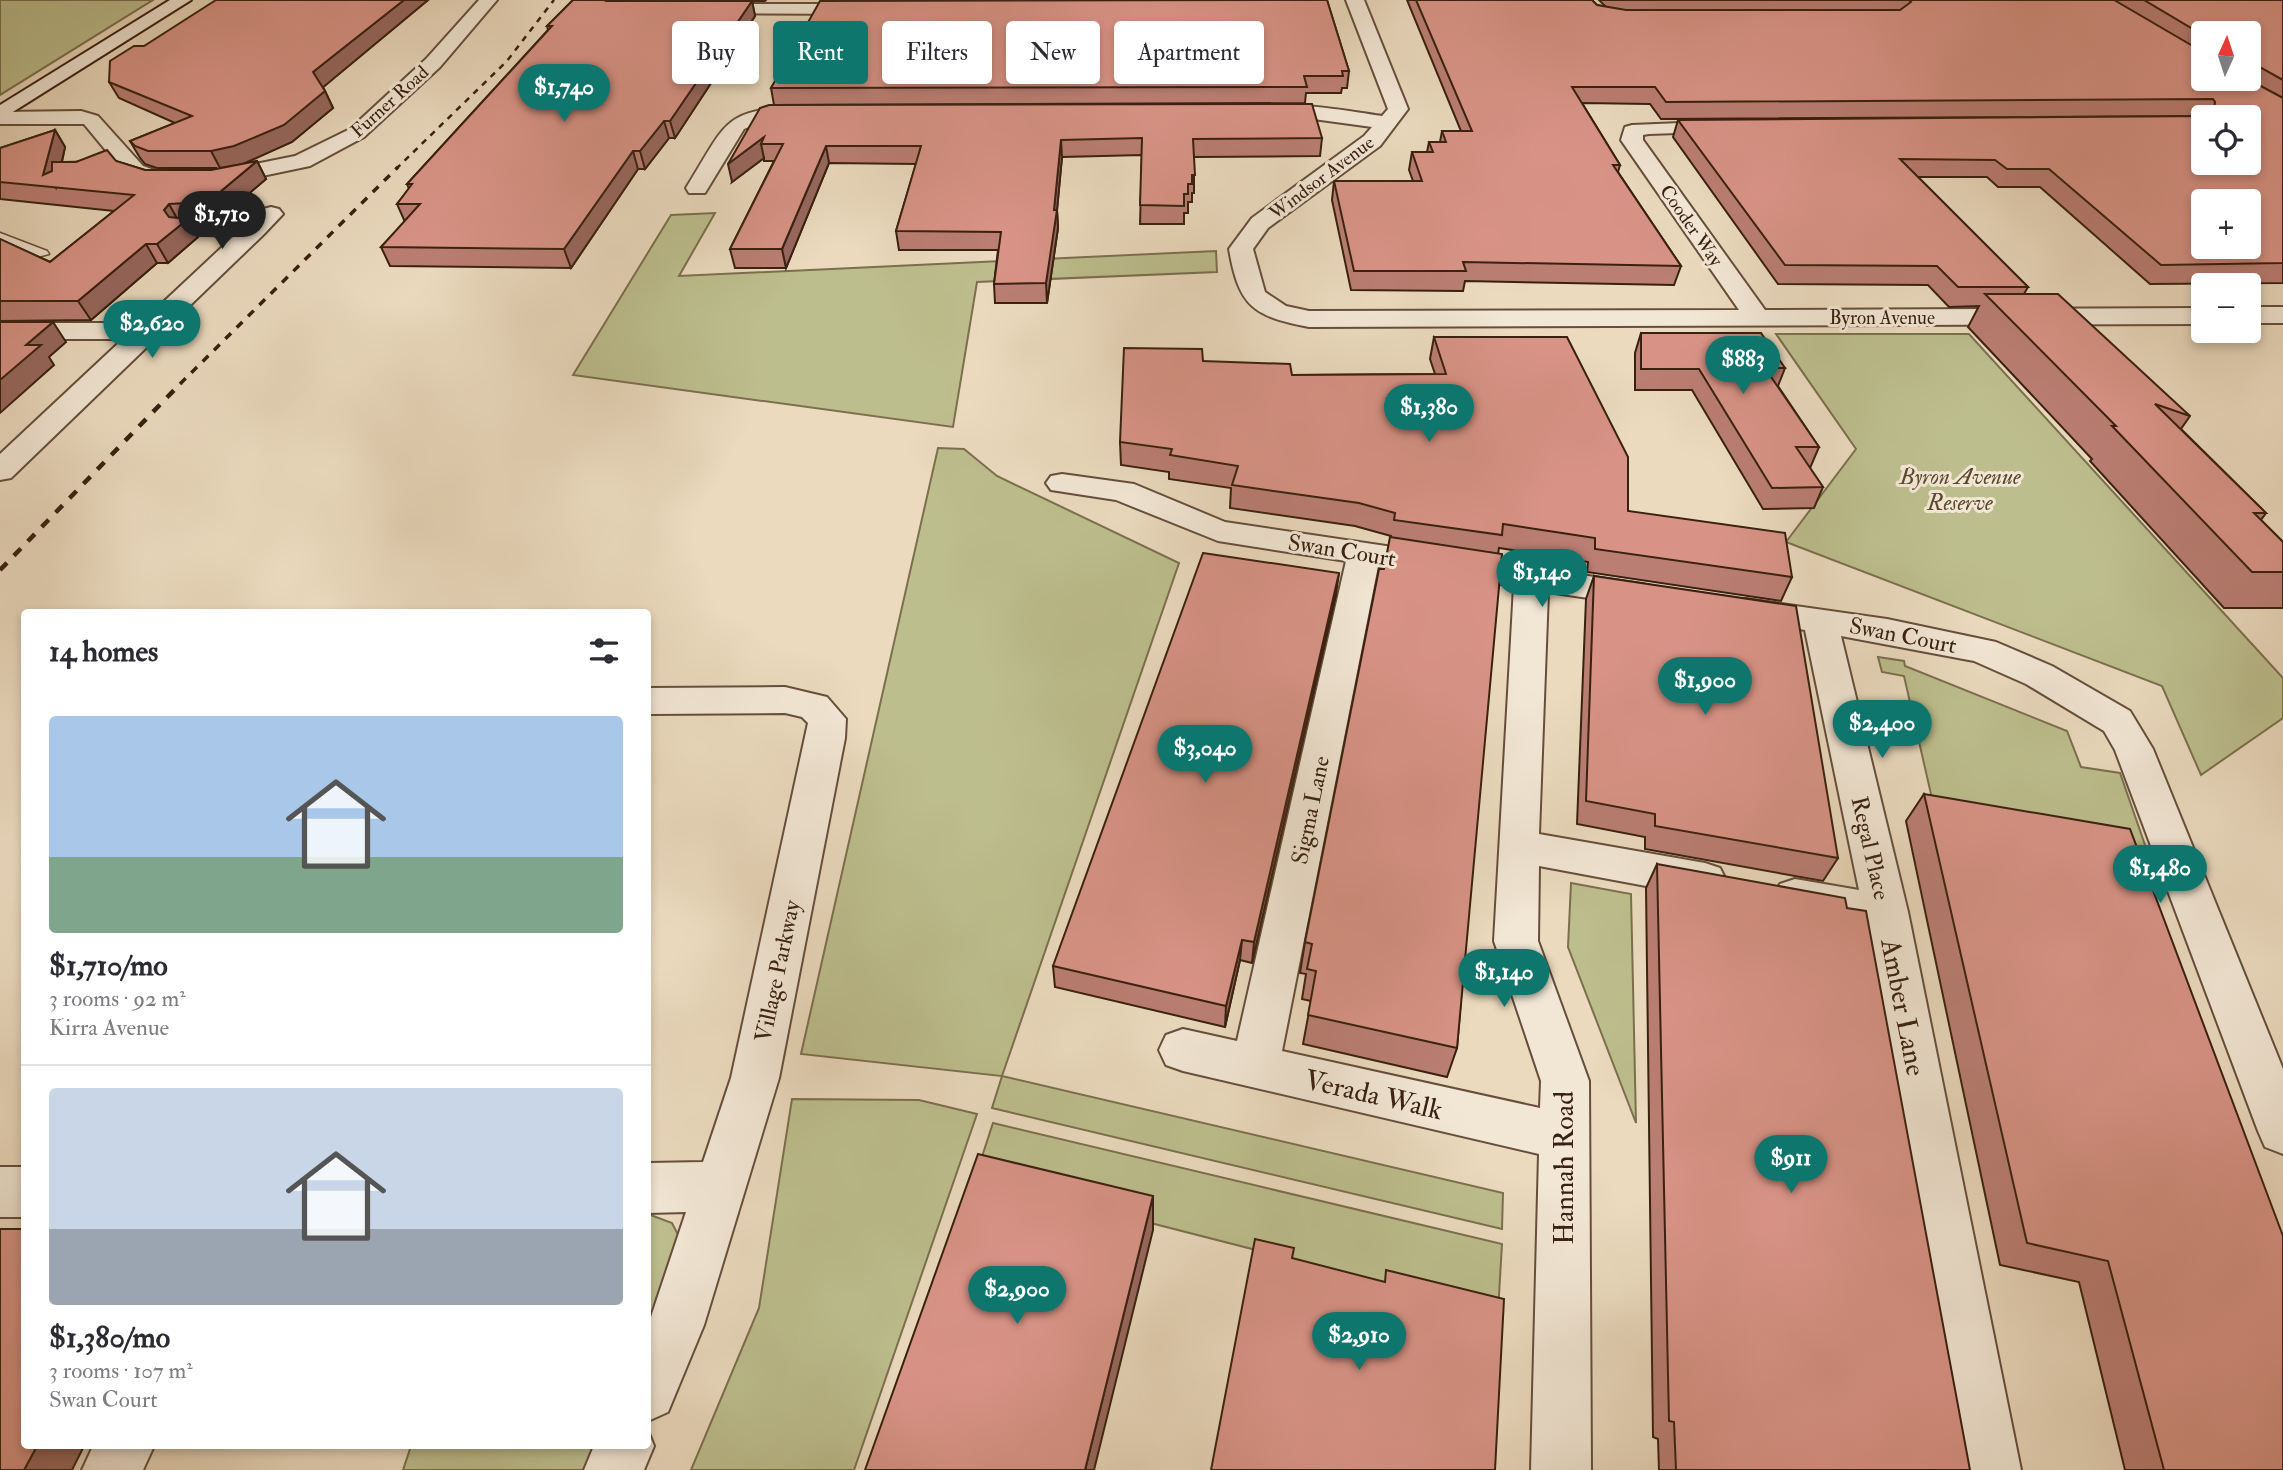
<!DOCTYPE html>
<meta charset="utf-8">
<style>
body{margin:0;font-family:"IM FELL Double Pica",serif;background:#f7f7f7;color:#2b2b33;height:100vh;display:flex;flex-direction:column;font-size:26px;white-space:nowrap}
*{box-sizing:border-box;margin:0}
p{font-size:23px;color:#7c7c81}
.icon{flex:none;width:38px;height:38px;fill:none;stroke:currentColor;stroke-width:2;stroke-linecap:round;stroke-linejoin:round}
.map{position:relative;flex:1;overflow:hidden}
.panel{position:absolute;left:21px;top:609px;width:630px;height:840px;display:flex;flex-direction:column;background:#fff;border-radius:7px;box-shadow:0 4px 10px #0003}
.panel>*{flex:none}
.hud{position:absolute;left:672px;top:21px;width:665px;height:63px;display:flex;gap:14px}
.needle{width:46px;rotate:3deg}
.fabs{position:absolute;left:2191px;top:21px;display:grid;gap:14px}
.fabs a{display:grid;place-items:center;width:70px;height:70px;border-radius:7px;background:#fff;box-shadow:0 4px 10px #0003;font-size:35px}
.price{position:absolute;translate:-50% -60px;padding:0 16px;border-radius:24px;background:#0f766e;color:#fff;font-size:23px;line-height:46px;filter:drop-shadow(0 2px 4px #0008)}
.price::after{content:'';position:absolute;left:50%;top:42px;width:21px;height:16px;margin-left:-10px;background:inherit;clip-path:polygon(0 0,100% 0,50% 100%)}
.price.current{background:#222;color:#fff}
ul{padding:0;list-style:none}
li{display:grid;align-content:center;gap:14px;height:371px;padding:0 28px}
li+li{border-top:2px solid #e1e1e2}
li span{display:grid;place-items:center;height:217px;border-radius:7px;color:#555}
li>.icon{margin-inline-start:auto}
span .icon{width:126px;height:126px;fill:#fffc;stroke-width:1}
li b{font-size:30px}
h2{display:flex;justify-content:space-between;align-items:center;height:84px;padding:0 28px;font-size:30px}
.tag{padding:0 24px;border-radius:7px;background:#fff;box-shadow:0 4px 10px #0003;font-size:24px;line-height:63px}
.tag.current{background:#0f766e;color:#fff}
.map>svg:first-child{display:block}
.green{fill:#bdbe8d;stroke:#7b6f4e;stroke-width:2}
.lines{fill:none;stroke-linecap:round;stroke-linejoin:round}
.lane-casing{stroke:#664e3c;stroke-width:3}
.street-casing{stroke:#664e3c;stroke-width:4}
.secondary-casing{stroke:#392010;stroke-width:4}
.lane{fill:#f2e7d5;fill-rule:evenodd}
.street{fill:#f2e7d5;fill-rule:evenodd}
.secondary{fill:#f2e7d5;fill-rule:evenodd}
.rail-far2{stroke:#392010;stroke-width:2.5;stroke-dasharray:6 6;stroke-linecap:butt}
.rail-far1{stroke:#392010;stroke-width:3.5;stroke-dasharray:8 8;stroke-linecap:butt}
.rail{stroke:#392010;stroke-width:4.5;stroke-dasharray:10 10;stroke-linecap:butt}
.wall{fill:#ba7e73;stroke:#392010;stroke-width:2;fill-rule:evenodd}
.shaded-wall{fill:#97675e;stroke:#392010;stroke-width:2}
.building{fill:#d89386;stroke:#392010;stroke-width:2;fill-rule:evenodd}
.labels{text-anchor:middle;stroke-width:6;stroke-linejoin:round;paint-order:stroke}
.far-street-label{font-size:19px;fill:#392010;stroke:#f2e7d5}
.park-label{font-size:23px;font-style:italic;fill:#5a482f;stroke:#f2e7d5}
.street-label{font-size:23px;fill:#392010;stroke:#f2e7d5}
.near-street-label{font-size:28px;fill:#392010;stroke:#f2e7d5}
</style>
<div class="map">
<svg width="2283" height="1470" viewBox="0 0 2283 1470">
<rect width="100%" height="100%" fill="#ebdabe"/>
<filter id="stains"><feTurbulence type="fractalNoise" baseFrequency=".00286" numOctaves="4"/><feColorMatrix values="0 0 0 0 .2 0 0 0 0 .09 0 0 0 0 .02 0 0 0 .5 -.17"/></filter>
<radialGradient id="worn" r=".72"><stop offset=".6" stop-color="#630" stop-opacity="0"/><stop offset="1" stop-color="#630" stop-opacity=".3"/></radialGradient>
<g class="green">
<path d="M 0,0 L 153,0 L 0,95 Z"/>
<path d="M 715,213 L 679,276 L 1216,251 L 1217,272 L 977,282 L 953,427 L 573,375 L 671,215 Z"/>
<path d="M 1776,334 L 1969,334 L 2283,678 L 2283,718 L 2201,775 L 2162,686 L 1786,542 L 1856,449 Z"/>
<path d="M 938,448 L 964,449 L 997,476 L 1179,563 L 1002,1076 L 1503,1193 L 1502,1229 L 992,1108 L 1002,1076 L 801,1054 Z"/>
<path d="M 1878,657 L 1904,661 L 1905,666 L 2067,731 L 2081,767 L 2120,773 L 2153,868 L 1936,816 L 1904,676 L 1882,672 Z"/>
<path d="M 1571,883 L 1631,894 L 1636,1123 L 1568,947 Z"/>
<path d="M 792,1099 L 919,1100 L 977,1114 L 854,1470 L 691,1470 L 759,1308 Z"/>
<path d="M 993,1123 L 1502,1244 L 1498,1312 L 975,1178 Z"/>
<path d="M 648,1214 L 672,1223 L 689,1256 L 666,1328 L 648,1366 Z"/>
<path d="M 411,1446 L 608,1446 L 596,1470 L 403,1470 Z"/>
</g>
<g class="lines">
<defs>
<path id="lane" d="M 0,233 L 47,251 L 49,254 L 37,257 L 0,242 Z"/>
<g id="street">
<path d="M 479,0 L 497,0 L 440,67 L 364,137 L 310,166 L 220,185 L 155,185 L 127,176 L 84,124 L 0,124 L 0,112 L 81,111 L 98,116 L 143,166 L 157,171 L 220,171 L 295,156 L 350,129 L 426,59 Z"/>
<path d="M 1346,0 L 1364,0 L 1408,109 L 1380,146 L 1268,228 L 1253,249 L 1265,292 L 1286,306 L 1309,311 L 1739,310 L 1621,140 L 1625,127 L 1632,125 L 1729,121 L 1739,127 L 1736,131 L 1649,134 L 1643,135 L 1643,140 L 1765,310 L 2203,308 L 2203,324 L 1309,327 C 1253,316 1239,307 1229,249 L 1252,218 L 1364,136 L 1372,127 L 1306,118 L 1262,118 L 1252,112 C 1264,95 1359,113 1382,116 L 1388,109 Z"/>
<path d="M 703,4 L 866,4 L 875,9 L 866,14 L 697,13 L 694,9 Z"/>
<path d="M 806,108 L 816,114 L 813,118 L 761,122 L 744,129 L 705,193 L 689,193 L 686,188 C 727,123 722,107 806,108 Z"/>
<path d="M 271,207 L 279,209 L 283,214 L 264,234 L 11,478 L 0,480 L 0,454 L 123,339 L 0,339 L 0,323 L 141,323 L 234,236 L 181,234 L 177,229 L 181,224 L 249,222 L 263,209 Z"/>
<rect x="2249" y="307" width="34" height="16"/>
<path d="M 1062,474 L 1134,484 L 1225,522 L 1642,584 L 1654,587 L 1659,595 L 1654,603 L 1642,606 L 1548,592 L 1539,834 L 1705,863 L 1720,868 L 1726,880 L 1720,892 L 1705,897 L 1539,866 L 1538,941 L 1589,1081 L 1591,1470 L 1531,1470 L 1539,1154 L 1183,1071 L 1166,1065 L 1159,1050 L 1166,1035 L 1183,1029 L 1237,1041 L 1346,561 L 1218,541 L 1116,500 L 1051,490 L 1046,483 L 1051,476 ZM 1378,566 L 1514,586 L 1494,941 L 1541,1081 L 1540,1108 L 1282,1051 Z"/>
<path d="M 1746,599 L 1887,619 L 1996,642 L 2052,666 L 2130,711 L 2153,749 L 2283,1069 L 2283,1154 L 2265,1147 L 2258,1131 L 2115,750 L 2104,731 L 2026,684 L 1974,661 L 1841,636 L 1908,912 L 2021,1470 L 1961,1470 L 1867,926 L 1780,908 L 1773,896 L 1780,884 L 1795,879 L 1859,890 L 1805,630 L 1734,618 L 1729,610 L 1734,602 Z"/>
<path d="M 785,687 L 827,697 L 846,719 L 845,738 L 779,1078 L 704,1325 L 668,1412 L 648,1421 L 648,1326 L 686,1212 L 648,1213 L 648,1163 L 703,1162 L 731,1078 L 808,723 L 802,717 L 785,713 L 648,714 L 648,688 Z"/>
<rect x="0" y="1167" width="24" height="50"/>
<path d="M 648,1431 L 654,1446 L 644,1470 L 584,1470 L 594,1446 L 648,1446 Z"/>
<path d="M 93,1446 L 154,1446 L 143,1470 L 82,1470 Z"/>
</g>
<path id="secondary" d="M 170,0 L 191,0 L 0,120 L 0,105 Z"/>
</defs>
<use href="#lane" class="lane-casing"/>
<use href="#street" class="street-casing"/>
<use href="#secondary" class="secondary-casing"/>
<use href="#lane" class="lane"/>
<use href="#street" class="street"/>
<use href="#secondary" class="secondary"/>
<path class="rail-far2" d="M 396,169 L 507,61 L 554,0"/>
<path class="rail-far1" d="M 180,384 L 398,167"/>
<path class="rail" d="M 0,570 L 181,383"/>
</g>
<g class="wall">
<path d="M 428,0 L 323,87 L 333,108 L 292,142 L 243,163 L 257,161 L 266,179 L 218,220 L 190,222 L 198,237 L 168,263 L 157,263 L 91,320 L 0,321 L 0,239 L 50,262 L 114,211 L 0,199 L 0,148 L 55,130 L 65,147 L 62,162 L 116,161 L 145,170 L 211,170 L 217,168 L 157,168 L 145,164 L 140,158 L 130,141 L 175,123 L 119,98 L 109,82 L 144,46 Z"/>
<path d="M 573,0 L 766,0 L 765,1 L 752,1 L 755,16 L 675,138 L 669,138 L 645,169 L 638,169 L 571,268 L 390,266 L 381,247 L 405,222 L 397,204 L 409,189 L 407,184 L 548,30 L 547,26 Z"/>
<path d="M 831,0 L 1327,0 L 1349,71 L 1347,88 L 1342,88 L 1341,93 L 1306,93 L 1305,103 L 774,105 L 771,88 Z"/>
<path d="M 1407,0 L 1592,0 L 1597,5 L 1606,7 L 1599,0 L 2283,0 L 2283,283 L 2150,284 L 2040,187 L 1998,187 L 1987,177 L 1918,177 L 2028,287 L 2024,294 L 2190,416 L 2181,429 L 2266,513 L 2261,520 L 2283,542 L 2283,608 L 2224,608 L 2090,461 L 2092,459 L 1968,327 L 1979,306 L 1949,307 L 1928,285 L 1778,284 L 1673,137 L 1678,120 L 2203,116 L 1661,119 L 1650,104 L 1582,103 L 1620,165 L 1618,172 L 1681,266 L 1674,285 L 1465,281 L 1463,291 L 1351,290 L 1332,200 L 1334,181 L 1413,181 L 1409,170 L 1412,152 L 1427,152 L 1429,142 L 1440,142 L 1442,131 L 1461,131 ZM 2203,33 L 2249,33 L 2249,79 L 2203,79 Z"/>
<path d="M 760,108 L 1322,138 L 1320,156 L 1194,157 L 1194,193 L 1192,193 L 1192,202 L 1188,202 L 1188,213 L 1184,213 L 1184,224 L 1140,224 L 1142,155 L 1062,157 L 1057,210 L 1058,228 L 1047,303 L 995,303 L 994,284 L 998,250 L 899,250 L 896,231 L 916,164 L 829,163 L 786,268 L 735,268 L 730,249 L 774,161 L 764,161 L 764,158 L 732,182 Z"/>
<path d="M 1641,333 L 1785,368 L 1778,386 L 1819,447 L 1810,468 L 1823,487 L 1814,508 L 1763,509 L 1692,390 L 1635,390 L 1635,353 Z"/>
<path d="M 1434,337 L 1628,511 L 1792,577 L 1781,601 L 1587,572 L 1588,562 L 1499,548 L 1498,554 L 1457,1048 L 1447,1077 L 1303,1044 L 1311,1001 L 1302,999 L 1306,974 L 1300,973 L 1305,942 L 1391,536 L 1355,526 L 1230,508 L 1231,488 L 1169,479 L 1169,472 L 1121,465 L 1120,442 L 1203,361 L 1292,375 L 1435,374 L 1430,359 Z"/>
<path d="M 1594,576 L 1838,858 L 1823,881 L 1645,849 L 1645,837 L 1577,824 L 1586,599 Z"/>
<path d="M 1336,594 L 1252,963 L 1240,960 L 1225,1027 L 1055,987 L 1053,966 Z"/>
<path d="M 1924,794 L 2283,1470 L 2125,1470 L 2079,1282 L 2000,1265 L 1906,821 Z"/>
<path d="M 1657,864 L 1970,1470 L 1659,1470 L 1658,1439 L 1653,1437 L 1646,888 Z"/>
</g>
<g class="shaded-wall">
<path d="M 404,0 L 428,0 L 321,89 L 313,72 Z"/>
<path d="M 752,1 L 755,16 L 675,138 L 670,121 Z"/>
<path d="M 325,91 L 333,108 L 292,142 L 243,164 L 220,168 L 211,151 Z"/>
<path d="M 664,121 L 669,138 L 645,169 L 640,151 Z"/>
<path d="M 55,130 L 65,147 L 56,188 L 43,175 Z"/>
<path d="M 764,137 L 761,144 L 764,158 L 732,182 L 728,164 Z"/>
<path d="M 1061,140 L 1062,157 L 1057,210 L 1058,228 L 1047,303 L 1046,283 Z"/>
<path d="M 826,146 L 829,163 L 786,268 L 782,249 Z"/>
<path d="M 633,151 L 638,169 L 571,268 L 564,249 Z"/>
<path d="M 257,161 L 266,179 L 218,220 L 208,202 Z"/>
<path d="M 169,204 L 179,222 L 174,229 L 164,210 Z"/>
<path d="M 188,219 L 198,237 L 168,263 L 157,244 Z"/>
<path d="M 146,244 L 157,263 L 91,320 L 78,301 Z"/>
<path d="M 53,322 L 66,342 L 49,357 L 54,365 L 0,413 L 0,380 L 26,345 Z"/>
<path d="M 1339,573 L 1336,594 L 1252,963 L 1254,942 Z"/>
<path d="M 1242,940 L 1240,960 L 1225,1027 L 1226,1006 Z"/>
<path d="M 1153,1196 L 1153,1230 L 1094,1470 L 1085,1470 Z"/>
<path d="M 37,1446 L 84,1446 L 72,1470 L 24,1470 Z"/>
</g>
<g class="building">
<path d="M 216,0 L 404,0 L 313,72 L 325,91 L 284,125 L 234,146 L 211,151 L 148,151 L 135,146 L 130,141 L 192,116 L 109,82 L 110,61 L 134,46 L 144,46 Z"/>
<path d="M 573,0 L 604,0 L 606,1 L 752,1 L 670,121 L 664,121 L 640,151 L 633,151 L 564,249 L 381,247 L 420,204 L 397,204 L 412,184 L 407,184 L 552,26 L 547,26 Z"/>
<path d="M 1327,0 L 1349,71 L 1342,71 L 1343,76 L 1304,76 L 1307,87 L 771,88 L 820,1 Z"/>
<path d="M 1416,0 L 1592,0 L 1597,5 L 1626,10 L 1900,10 L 1911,2 L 1909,0 L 2114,0 L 2203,52 L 2203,79 L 2248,79 L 2283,98 L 2283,263 L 2161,265 L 2049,169 L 2007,169 L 1995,160 L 1900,159 L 2028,287 L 1958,287 L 1937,266 L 1785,265 L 1678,120 L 2213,116 L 2215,102 L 2213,99 L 1666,102 L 1655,87 L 1572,87 L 1620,165 L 1613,165 L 1681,266 L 1463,262 L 1466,271 L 1354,271 L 1334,181 L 1422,181 L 1412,152 L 1433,152 L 1429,142 L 1446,142 L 1442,131 L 1472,131 ZM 2203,117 L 2249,117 L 2249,163 L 2203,163 ZM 2203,201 L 2249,201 L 2249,247 L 2203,247 Z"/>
<path d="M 2144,0 L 2283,0 L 2283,80 L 2249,61 L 2249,33 L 2203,33 L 2203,35 Z"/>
<path d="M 1307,104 L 1312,104 L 1322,138 L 1193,139 L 1195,175 L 1192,175 L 1192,184 L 1188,184 L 1188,194 L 1184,194 L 1184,206 L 1140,205 L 1142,138 L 1061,140 L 1054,210 L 1057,210 L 1046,283 L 994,284 L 1001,232 L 896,231 L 921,146 L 826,146 L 782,249 L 730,249 L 783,144 L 761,144 L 764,137 L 728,164 L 760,108 L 769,105 Z"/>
<path d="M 55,130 L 43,175 L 52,171 L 52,162 L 76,162 L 107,150 L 116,161 L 145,170 L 211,170 L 257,161 L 208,202 L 169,204 L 164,210 L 169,217 L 188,219 L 157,244 L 146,244 L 78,301 L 0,301 L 0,239 L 50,262 L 134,195 L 0,182 L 0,148 Z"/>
<path d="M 1985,294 L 2058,294 L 2190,416 L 2155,404 L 2266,513 L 2254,513 L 2283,542 L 2283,572 L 2252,572 L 2112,426 L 2116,426 Z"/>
<path d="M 0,322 L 53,322 L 26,345 L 41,345 L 0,380 Z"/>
<path d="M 1641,333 L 1761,333 L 1785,368 L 1765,368 L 1819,447 L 1796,447 L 1823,487 L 1772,488 L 1699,369 L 1641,369 Z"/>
<path d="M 1434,337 L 1567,337 L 1628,457 L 1628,511 L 1785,533 L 1792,577 L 1595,549 L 1595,538 L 1562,533 L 1503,524 L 1502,535 L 1394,520 L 1395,513 L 1359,503 L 1232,485 L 1238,466 L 1170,455 L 1172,449 L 1120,442 L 1124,348 L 1202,349 L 1203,361 L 1290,364 L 1292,375 L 1446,374 Z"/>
<path d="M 1390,537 L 1502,554 L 1457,1048 L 1308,1015 L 1316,971 L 1307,969 L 1312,944 L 1305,942 L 1379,569 L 1384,569 Z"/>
<path d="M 1203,553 L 1339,573 L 1254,942 L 1242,940 L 1226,1006 L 1053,966 Z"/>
<path d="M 1594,576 L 1796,606 L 1838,858 L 1655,826 L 1655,814 L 1586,801 Z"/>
<path d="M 1924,794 L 2130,829 L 2283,1236 L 2283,1470 L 2164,1470 L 2108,1261 L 2027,1243 Z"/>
<path d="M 1657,864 L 1845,898 L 1847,908 L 1866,911 L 1970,1470 L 1676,1470 L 1674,1422 L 1669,1421 Z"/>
<path d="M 978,1154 L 1153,1196 L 1085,1470 L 865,1470 Z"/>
<path d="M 0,1229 L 24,1229 L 24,1446 L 37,1446 L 24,1470 L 0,1470 Z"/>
<path d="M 1255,1239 L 1294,1248 L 1292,1258 L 1385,1282 L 1386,1270 L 1504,1299 L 1495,1470 L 1211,1470 Z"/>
</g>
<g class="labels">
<g class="far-street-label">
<text transform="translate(389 101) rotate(-42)" y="7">Furner Road</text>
<text transform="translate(1321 177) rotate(-37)" y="7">Windsor Avenue</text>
<text transform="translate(1692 225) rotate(55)" y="7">Cooder Way</text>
<text x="1882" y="324">Byron Avenue</text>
</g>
<g class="park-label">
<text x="1960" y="484">Byron Avenue<tspan x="1960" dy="26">Reserve</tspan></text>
</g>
<g class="street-label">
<text transform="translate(1342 550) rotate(9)" y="8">Swan Court</text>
<text transform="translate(1903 635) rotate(11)" y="8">Swan Court</text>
<text transform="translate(1310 810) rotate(-78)" y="8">Sigma Lane</text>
<text transform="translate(1871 848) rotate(77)" y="8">Regal Place</text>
<text transform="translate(777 971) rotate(-78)" y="8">Village Parkway</text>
</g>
<g class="near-street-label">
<text transform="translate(1904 1007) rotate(79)" y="10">Amber Lane</text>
<text transform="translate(1374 1094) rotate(13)" y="10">Verada Walk</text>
<text transform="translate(1563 1168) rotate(-90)" y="10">Hannah Road</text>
</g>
</g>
<rect width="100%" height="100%" filter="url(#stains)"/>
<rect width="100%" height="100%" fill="url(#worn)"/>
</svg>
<div class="fabs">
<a><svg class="needle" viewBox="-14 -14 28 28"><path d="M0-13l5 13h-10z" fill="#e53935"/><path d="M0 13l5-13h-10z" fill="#7c7c81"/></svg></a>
<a><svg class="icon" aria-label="locate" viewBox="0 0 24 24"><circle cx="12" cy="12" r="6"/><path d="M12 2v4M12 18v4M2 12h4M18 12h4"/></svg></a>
<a>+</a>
<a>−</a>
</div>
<b class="price" style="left:564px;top:124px">$1,740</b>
<b class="price current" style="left:222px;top:251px">$1,710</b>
<b class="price" style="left:152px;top:360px">$2,620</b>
<b class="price" style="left:1743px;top:396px">$883</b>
<b class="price" style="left:1429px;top:444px">$1,380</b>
<b class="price" style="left:1542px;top:609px">$1,140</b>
<b class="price" style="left:1705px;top:717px">$1,900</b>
<b class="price" style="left:1882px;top:760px">$2,400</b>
<b class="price" style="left:1205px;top:785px">$3,040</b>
<b class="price" style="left:2160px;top:905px">$1,480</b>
<b class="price" style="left:1504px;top:1009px">$1,140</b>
<b class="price" style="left:1791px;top:1195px">$911</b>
<b class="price" style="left:1017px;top:1326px">$2,900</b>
<b class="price" style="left:1359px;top:1372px">$2,910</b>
<div class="hud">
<a class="tag">Buy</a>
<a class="tag current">Rent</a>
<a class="tag">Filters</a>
<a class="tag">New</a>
<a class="tag">Apartment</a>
</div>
<section class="panel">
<h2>14 homes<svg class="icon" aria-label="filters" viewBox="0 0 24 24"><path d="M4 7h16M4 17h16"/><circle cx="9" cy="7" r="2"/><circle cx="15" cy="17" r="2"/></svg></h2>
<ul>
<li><span style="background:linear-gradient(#a9c7e8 65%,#7fa58c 0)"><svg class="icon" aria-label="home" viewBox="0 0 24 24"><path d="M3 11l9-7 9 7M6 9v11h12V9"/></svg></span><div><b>$1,710/mo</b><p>3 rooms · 92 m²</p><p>Kirra Avenue</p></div></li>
<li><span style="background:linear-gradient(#c9d6e8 65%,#9aa5b1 0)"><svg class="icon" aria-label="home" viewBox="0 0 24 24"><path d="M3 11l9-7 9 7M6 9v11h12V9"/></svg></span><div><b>$1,380/mo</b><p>3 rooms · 107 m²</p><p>Swan Court</p></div></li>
</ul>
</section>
</div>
